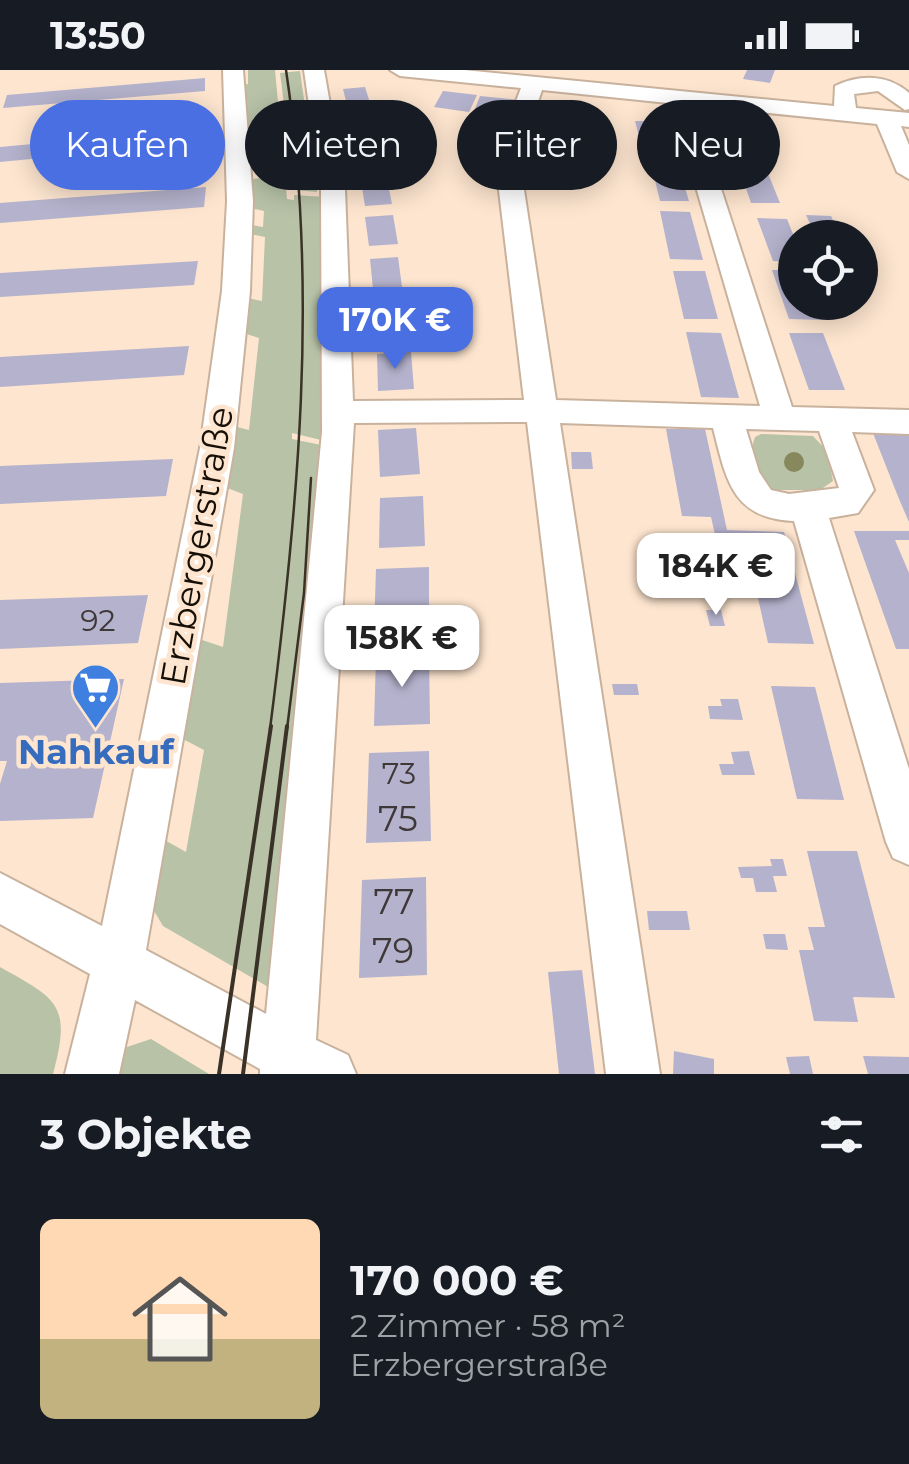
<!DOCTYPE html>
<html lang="de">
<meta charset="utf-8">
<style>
body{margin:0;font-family:Montserrat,sans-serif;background:#20242c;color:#f1f3f6;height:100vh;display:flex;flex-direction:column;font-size:38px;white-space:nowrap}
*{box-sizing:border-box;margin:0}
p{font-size:32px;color:#9ea1a6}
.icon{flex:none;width:55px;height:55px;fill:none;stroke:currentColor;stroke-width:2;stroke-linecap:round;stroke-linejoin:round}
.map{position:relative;height:1004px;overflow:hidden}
.details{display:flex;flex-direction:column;background:#171b24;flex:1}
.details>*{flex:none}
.hud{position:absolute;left:30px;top:30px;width:850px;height:90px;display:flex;gap:20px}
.fabs{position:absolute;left:778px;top:150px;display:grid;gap:20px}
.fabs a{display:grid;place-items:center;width:100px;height:100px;border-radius:50%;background:#171b24;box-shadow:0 5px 25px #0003;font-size:50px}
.price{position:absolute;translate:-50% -85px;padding:0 22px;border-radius:20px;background:#fff;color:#222;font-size:32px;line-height:65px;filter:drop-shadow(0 2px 5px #0008)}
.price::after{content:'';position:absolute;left:50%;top:60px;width:30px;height:22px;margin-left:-15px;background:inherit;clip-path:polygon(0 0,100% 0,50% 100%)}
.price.selected{background:#496fe2;color:#fff}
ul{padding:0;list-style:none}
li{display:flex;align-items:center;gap:30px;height:250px;padding:0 40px}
li span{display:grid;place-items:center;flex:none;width:280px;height:200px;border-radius:15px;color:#555}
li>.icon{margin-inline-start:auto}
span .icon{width:120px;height:120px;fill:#fffc;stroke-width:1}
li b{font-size:42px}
h2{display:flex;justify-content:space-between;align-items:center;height:120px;padding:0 40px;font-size:42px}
.tag{padding:0 35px;border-radius:45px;background:#171b24;box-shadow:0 5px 25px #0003;font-size:35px;line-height:90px}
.tag.selected{background:#496fe2;color:#fff}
.status{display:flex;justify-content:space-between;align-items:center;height:70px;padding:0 50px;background:#171b24;direction:ltr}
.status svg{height:28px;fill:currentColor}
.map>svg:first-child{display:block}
.green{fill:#b7c2a7}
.building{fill:#b5b2cd}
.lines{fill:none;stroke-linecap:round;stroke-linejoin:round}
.minor-casing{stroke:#c9b29d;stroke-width:4}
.minor{fill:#fff;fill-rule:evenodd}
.tram-far1{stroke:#3b3227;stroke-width:2.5}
.tram{stroke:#3b3227;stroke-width:4}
.tree{fill:#88885d}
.labels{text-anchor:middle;stroke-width:9;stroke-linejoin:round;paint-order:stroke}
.number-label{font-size:30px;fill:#3e3838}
.street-label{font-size:35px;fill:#160f07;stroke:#fde5cf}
.shop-label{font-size:35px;font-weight:bold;fill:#366cbe;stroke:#fde5cf}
.near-number-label{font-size:35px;fill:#3e3838}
</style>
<div class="status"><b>13:50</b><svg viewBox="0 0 49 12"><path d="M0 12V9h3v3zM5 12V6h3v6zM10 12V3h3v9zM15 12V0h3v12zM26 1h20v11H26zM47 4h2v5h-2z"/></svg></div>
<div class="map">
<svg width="909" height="1004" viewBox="0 0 909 1004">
<rect width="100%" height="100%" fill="#fde5cf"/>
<g class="green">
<path d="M 248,0 L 275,0 L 287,129 L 294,130 L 294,125 L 325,127 L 321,133 L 332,360 L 322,361 L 321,370 L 292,363 L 292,369 L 331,377 L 270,918 L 163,856 L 150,834 L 161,768 L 186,782 L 204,680 L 179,667 L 199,569 L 223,577 L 243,424 L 222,416 L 229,355 L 249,360 L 259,268 L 240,262 L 242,227 L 262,231 L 265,167 L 245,163 L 246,154 L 263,157 L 264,141 L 251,138 L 252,109 L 262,108 L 262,72 L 246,69 L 243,15 L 248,14 Z"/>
<path d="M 300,1 L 317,122 L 295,120 L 280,3 Z"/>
<path d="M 761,364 L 813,366 L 827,381 L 833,411 L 820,420 L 771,420 C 757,403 747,389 755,367 Z"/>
<path d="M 0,897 C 57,929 72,934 53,1004 L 0,1004 Z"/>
<path d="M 151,969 L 209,1004 L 106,1004 L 112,982 Z"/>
</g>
<g class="building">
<path d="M 747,0 L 775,0 L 770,13 L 743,9 Z"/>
<path d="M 205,8 L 205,21 L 3,38 L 7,25 Z"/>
<path d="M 365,17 L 371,36 L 348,39 L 343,19 Z"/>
<path d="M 443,21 L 477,25 L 469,42 L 434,37 Z"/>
<path d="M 480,26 L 521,30 L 509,66 L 500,65 L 493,85 L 478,84 L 486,63 L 466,61 Z"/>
<path d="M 375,45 L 379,67 L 353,69 L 350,47 Z"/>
<path d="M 635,51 L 666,51 L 676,86 L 644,85 Z"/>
<path d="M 207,58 L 207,72 L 0,92 L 0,77 Z"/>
<path d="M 724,58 L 754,58 L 766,86 L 735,86 Z"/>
<path d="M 380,77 L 385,99 L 360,101 L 355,79 Z"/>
<path d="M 651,94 L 678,94 L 689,131 L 660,131 Z"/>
<path d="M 738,95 L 765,96 L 780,133 L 751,133 Z"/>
<path d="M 387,109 L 392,134 L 365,136 L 361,111 Z"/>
<path d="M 206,117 L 204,137 L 0,153 L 0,133 Z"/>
<path d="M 660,141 L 690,142 L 703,190 L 670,189 Z"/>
<path d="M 393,145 L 398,174 L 369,176 L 365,147 Z"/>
<path d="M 806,145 L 831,146 L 837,158 L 812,158 Z"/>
<path d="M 757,148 L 787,149 L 795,169 L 795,192 L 773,191 Z"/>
<path d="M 398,187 L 402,217 L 373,219 L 370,189 Z"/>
<path d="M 198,191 L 194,215 L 0,227 L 0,203 Z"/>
<path d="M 772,200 L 795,200 L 795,232 L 816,232 L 823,250 L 789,249 Z"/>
<path d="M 673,201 L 705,201 L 718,249 L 684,249 Z"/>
<path d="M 405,230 L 407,247 L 420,246 L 421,257 L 427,256 L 429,271 L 392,273 L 391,266 L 377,267 L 374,233 Z"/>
<path d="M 686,262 L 721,263 L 739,328 L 701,327 Z"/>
<path d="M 789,263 L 823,263 L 845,320 L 809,320 Z"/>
<path d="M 189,276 L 184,305 L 0,317 L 0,287 Z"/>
<path d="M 411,282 L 414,319 L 378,321 L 377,284 Z"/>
<path d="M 416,358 L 420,404 L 380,407 L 378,360 Z"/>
<path d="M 871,358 L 909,361 L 909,452 L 899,429 Z"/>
<path d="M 666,359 L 705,359 L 727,460 L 784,462 L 814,574 L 768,573 L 745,470 L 716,469 L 711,447 L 682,446 Z"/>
<path d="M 571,382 L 591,382 L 593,399 L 572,399 Z"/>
<path d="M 173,389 L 166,426 L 0,434 L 0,396 Z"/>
<path d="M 423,426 L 425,476 L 379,478 L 380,428 Z"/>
<path d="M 854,461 L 909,461 L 909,470 L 895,470 L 909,503 L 909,579 L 896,579 Z"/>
<path d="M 713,496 L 717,513 L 699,513 L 695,497 Z"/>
<path d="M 429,497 L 429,558 L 374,560 L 376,499 Z"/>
<path d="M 148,525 L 138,573 L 0,579 L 0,530 Z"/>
<path d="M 706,540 L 721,540 L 725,556 L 710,556 Z"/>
<path d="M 429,584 L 430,654 L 374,656 L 376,586 Z"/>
<path d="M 124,609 L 93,748 L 0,751 L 0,714 L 7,691 L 0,691 L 0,613 Z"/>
<path d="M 612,614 L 637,614 L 639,625 L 614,625 Z"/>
<path d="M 771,616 L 815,617 L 844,730 L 797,729 Z"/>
<path d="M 720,629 L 738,629 L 743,650 L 710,649 L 708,636 L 722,636 Z"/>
<path d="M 429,681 L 431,771 L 366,773 L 369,683 Z"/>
<path d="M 749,681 L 755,705 L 722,705 L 719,694 L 734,694 L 731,682 Z"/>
<path d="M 807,781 L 857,781 L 895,928 L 853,927 L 858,952 L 814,951 L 799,880 L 814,880 L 808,857 L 825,857 Z"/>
<path d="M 770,789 L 783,789 L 787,806 L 773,806 L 777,822 L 756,822 L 753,808 L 741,808 L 738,797 L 772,796 Z"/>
<path d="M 426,807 L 427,905 L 359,908 L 362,810 Z"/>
<path d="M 647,841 L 687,841 L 690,860 L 649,860 Z"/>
<path d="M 763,864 L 785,864 L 788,880 L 766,879 Z"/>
<path d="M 582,900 L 595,1004 L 559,1004 L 548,902 Z"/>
<path d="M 674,981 L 714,989 L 714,1004 L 673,1004 Z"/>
<path d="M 809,986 L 813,1004 L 790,1004 L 786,987 Z"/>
<path d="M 863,986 L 909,987 L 909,1004 L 868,1004 Z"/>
</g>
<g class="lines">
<defs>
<path id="minor" d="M 223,0 L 243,0 L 253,131 L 250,221 L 234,378 L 146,880 L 266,944 L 322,362 L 321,119 L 304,0 L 324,0 L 345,119 L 353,331 L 524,330 L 495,87 L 521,18 L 400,6 L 390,0 L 464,0 L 834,36 L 835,16 C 860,4 888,4 909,23 L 909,39 L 905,40 L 878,21 L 854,24 L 856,38 L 909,43 L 909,57 L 901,56 L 909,75 L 909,109 L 897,102 L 877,54 L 699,36 L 697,45 L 792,337 L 909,340 L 909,364 L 852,362 L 874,420 L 858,443 L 829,448 L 909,699 L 909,795 L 893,788 L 886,772 L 794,451 C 732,449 726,409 713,358 L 560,353 L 660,1004 L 606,1004 L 527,352 L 354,353 L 316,970 L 348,985 L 356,1004 L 260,1004 L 260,999 L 135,930 L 119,1004 L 65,1004 L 90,904 L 0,854 L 0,803 L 102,856 L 200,378 L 222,221 L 227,131 ZM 542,20 L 678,34 L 675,45 L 760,336 L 556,330 L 519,87 ZM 746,359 L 819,361 L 839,418 L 789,424 L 771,420 L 759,402 Z"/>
</defs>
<use href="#minor" class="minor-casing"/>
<use href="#minor" class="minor"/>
<g class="tram-far1">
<path d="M 270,659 C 298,440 319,219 286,0"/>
<path d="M 287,659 L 304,523 L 311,408"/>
</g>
<g class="tram">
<path d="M 219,1004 L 271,656"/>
<path d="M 243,1004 L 287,656"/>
</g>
</g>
<circle class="tree" cx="794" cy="392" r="10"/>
<defs>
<symbol id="supermarket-pin" viewBox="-11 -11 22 30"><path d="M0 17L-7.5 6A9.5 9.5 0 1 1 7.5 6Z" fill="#3f7fe0" stroke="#fde5cf"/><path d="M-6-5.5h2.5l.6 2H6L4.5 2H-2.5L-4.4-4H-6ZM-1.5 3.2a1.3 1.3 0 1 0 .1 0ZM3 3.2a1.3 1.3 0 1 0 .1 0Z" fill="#fff"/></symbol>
</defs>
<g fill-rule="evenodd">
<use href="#supermarket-pin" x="68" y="590" width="55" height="75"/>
</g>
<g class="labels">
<g class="number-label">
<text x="98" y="561">92</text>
<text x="399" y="714">73</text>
</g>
<g class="street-label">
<text transform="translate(197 476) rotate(-80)" y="12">Erzbergerstraße</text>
</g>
<g class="shop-label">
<text x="96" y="694">Nahkauf</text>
</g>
<g class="near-number-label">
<text x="398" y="761">75</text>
<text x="394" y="844">77</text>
<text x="393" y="893">79</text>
</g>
</g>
</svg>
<div class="fabs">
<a><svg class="icon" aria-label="locate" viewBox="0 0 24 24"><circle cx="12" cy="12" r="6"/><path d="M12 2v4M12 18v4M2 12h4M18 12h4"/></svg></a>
</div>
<b class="price selected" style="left:395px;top:302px">170K €</b>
<b class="price" style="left:716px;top:548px">184K €</b>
<b class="price" style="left:402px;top:620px">158K €</b>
<div class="hud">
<a class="tag selected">Kaufen</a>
<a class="tag">Mieten</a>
<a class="tag">Filter</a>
<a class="tag">Neu</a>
</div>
</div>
<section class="details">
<h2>3 Objekte<svg class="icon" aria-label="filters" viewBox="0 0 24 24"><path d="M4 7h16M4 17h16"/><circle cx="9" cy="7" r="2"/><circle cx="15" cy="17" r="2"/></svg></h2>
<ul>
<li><span style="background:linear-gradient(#ffd9b3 60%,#c2b280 0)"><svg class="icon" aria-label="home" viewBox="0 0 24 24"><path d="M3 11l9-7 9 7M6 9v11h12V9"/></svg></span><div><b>170 000 €</b><p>2 Zimmer · 58 m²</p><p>Erzbergerstraße</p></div></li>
</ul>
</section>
